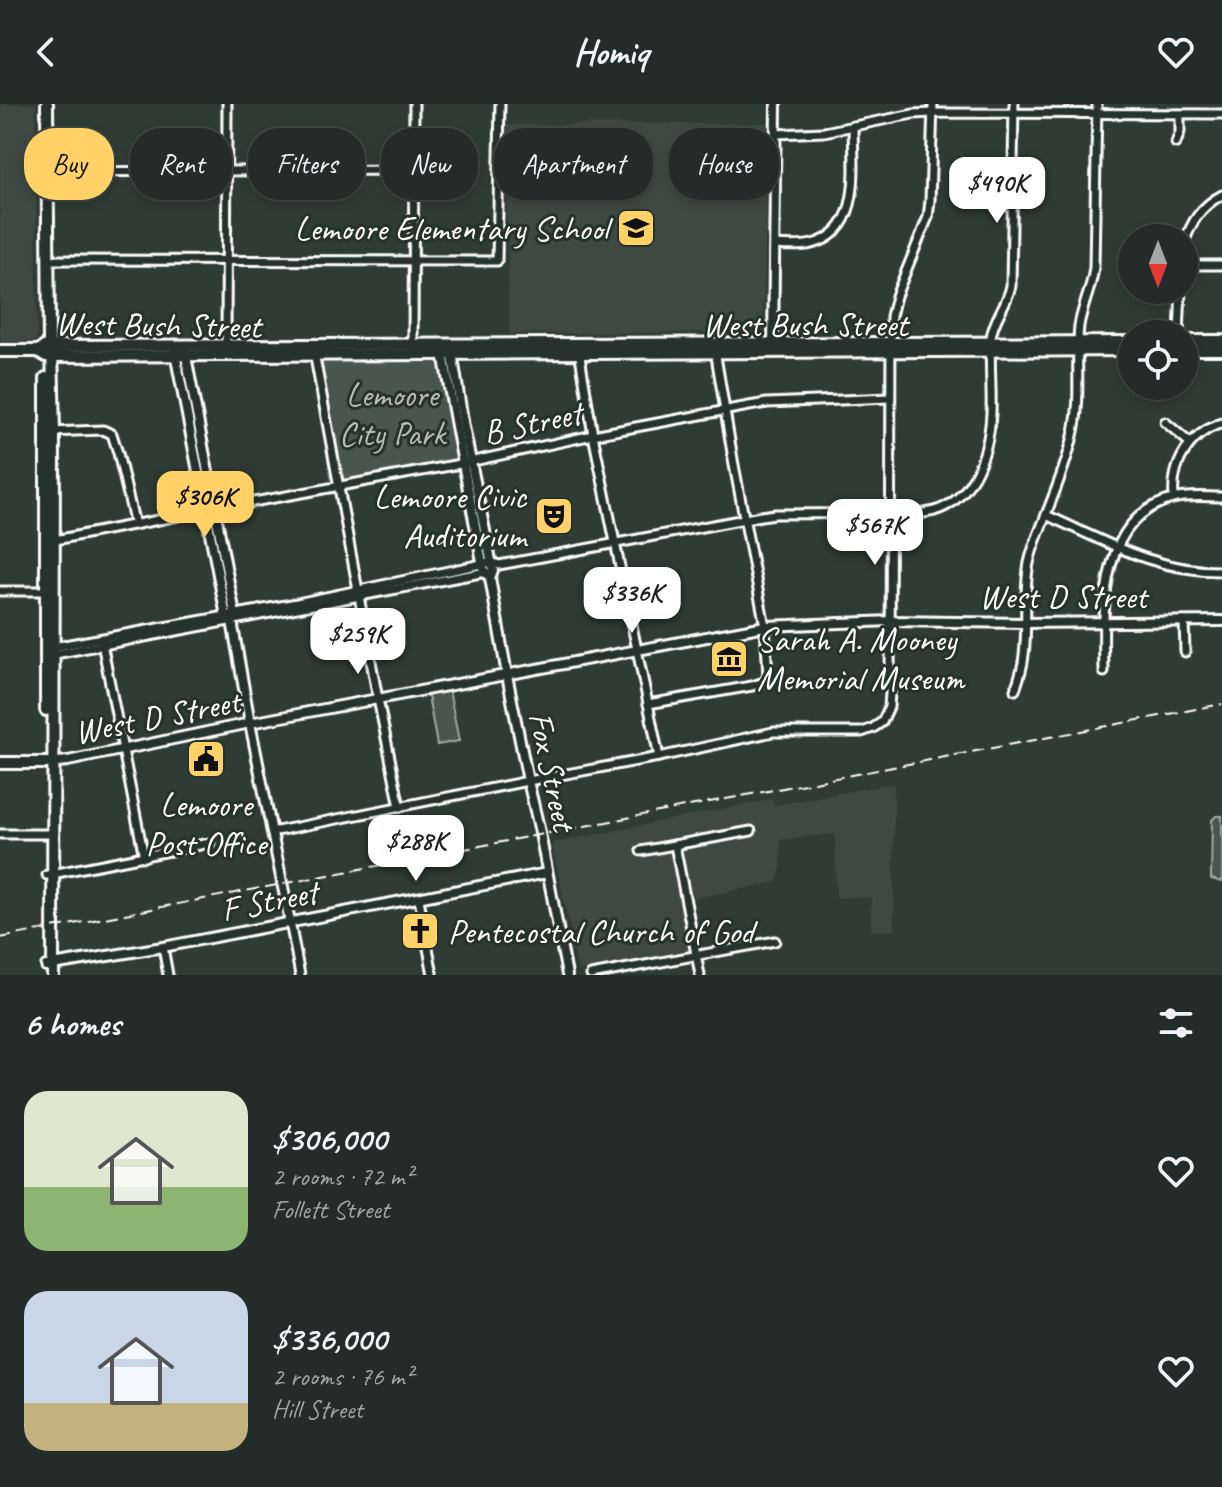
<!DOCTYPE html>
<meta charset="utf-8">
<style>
body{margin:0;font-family:Caveat,sans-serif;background:#2b3430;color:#f1f3f6;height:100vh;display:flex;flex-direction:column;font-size:30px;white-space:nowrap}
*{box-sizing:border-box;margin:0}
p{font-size:26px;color:#a3a7a8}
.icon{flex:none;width:44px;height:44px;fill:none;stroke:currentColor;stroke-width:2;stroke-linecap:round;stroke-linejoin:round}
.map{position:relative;height:871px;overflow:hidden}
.details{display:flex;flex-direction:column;background:#232c28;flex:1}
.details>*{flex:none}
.guide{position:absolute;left:24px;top:24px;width:800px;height:72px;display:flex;gap:16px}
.needle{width:52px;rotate:180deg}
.controls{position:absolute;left:1118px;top:120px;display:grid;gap:16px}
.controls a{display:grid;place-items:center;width:80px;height:80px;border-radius:50%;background:#232c28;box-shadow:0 4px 12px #0003,0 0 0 2px #404845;font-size:40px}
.price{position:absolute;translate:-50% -68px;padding:0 18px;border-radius:16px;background:#fff;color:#222;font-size:26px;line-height:52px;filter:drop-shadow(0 2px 4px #0008)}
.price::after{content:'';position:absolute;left:50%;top:48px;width:24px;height:18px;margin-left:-12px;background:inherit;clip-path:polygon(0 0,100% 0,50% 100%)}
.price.selected{background:#ffd166;color:#111}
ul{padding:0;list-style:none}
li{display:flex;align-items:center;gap:24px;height:200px;padding:0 24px}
li span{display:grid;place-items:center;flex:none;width:224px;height:160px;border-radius:24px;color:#555}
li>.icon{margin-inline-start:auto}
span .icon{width:96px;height:96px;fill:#fffc;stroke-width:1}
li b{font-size:34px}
h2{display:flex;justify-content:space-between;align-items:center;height:96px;padding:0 24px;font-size:34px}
.tag{padding:0 28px;border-radius:32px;background:#232c28;box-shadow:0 4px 12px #0003,0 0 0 2px #404845;font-size:28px;line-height:72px}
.tag.selected{background:#ffd166;color:#111}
header{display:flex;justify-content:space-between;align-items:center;height:104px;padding:0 24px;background:#232c28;font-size:36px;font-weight:800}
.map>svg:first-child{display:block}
.built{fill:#3c4842}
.green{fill:#4a544f;stroke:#a4aaa7;stroke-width:2}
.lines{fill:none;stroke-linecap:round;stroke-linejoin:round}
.minor-casing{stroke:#fff;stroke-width:13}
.tertiary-casing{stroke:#fff;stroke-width:14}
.secondary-casing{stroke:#fff;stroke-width:16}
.minor{stroke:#26332d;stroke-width:7}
.tertiary{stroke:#26332d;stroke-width:8}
.secondary{stroke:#26332d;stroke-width:10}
.rail{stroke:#fff;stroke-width:2;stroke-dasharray:12 6;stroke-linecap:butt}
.labels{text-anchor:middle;stroke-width:6;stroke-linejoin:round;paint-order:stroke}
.poi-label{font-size:34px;fill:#fff;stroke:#26332d;text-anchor:end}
.street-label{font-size:34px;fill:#fff;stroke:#26332d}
.park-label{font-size:34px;fill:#b7bbb9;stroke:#26332d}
</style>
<header><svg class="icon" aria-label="back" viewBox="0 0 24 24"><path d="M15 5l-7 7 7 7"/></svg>Homiq<svg class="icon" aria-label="heart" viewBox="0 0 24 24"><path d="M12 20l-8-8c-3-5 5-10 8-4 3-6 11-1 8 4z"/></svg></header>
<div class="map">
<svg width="1222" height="871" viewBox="0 0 1222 871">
<rect width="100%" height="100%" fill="#2f3b35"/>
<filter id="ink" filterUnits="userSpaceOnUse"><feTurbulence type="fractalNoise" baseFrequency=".0125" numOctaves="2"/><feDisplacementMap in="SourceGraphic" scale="16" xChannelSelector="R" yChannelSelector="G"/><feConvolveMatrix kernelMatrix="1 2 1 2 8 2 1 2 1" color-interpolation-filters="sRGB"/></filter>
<g filter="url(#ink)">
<g class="built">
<path d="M 0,0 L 36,0 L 37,235 L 33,240 L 0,240 Z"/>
<path d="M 768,19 L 763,228 L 509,230 L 506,21 Z"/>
<path d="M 894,679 L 894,827 L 871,827 L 871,793 L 836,794 L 835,730 L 781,736 L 781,763 L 777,778 L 681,797 L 691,845 L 578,867 L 552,739 L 772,695 L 775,701 Z"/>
</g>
<g class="green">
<path d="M 443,248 L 462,360 L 339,383 L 314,250 Z"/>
<path d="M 448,581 L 459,637 L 437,641 L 427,586 Z"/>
<path d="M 1216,712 L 1222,712 L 1222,778 L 1211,775 L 1212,716 Z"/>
</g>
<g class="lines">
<defs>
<g id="minor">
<path d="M 776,30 L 824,28 L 913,10 L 933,9 L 1222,10"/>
<path d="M 1176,39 L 1180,28 L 1180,11"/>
<path d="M 46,68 L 413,66"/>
<path d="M 1184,140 C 1191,118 1201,102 1222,91"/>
<path d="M 775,141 C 787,142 800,143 812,140 C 864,128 853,61 853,22"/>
<path d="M 49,156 L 497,157 L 500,0"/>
<path d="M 1184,161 L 1222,161"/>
<path d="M 1179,230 L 1181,186"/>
<path d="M 413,242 L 414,0"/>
<path d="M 226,246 L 227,0"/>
<path d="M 579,246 L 593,331 L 659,653"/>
<path d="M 314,248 L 378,595 L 400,703"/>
<path d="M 1165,318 L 1190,339"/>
<path d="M 49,328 L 103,326 L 112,330 L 118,349 L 135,421"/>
<path d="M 1174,394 C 1171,360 1189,330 1222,319"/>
<path d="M 1046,411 C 1105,437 1156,468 1222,467"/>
<path d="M 50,437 L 215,405 L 460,360 L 593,331 L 749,302 L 767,299 L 890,294"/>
<path d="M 0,487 L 50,487"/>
<path d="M 1184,517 L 1185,548"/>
<path d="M 102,539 L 144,753"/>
<path d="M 53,543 L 297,499 L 491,458 L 499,461 L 761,412 L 775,410 L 924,409 C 970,404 989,351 991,309 C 992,284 989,259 991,234 C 993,215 1007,201 1011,182 L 1014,0"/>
<path d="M 50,551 L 486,468"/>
<path d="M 1104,568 C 1103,509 1098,413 1173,395 C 1188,391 1206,393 1222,393"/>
<path d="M 1015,586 C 1019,575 1023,563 1024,551 C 1028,520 1023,490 1029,459 C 1033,440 1041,425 1047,408 C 1057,383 1067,357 1073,332 C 1082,296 1075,259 1079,222 C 1082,202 1092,184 1094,163 L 1097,0"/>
<path d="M 648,600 L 752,582 L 764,578 L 768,572 L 765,522 L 734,361 L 715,246"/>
<path d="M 272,728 L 528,677 L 659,653 L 773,628 L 862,628 L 873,624 L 882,618 L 889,603 L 890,589 L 891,212 L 896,192 L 928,113 L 930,97 L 933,0"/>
<path d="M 0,730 L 53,730"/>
<path d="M 675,741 L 700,871"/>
<path d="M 641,747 L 751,727"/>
<path d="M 47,771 L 210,739"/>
<path d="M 419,795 L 433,871"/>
<path d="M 290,818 L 300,871"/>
<path d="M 163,843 L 168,871"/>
<path d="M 591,871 L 775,837"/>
</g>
<g id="tertiary">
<path d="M 773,243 L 776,0"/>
<path d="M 444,245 L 443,248 C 455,322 470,395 484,468 L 490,473"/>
<path d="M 449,245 L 452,248 L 464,323 L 493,466 L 490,474 L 507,571 L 528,677 L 539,724 L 567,871"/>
<path d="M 185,247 L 235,510 L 232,517"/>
<path d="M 175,249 L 226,512 L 232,517 L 250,619 L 290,818"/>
<path d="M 48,659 L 68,657 L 250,619 L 765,522 L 891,517 L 1025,519 L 1222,517"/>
<path d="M 46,862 L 163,843 L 547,769"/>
</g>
<g id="secondary">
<path d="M 47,0 L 49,237 L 52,242 L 54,328 L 53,871"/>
<path d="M 1184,237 L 1222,237"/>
<path d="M 1184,245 L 1222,245"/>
<path d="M 0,247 L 38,247 L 46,242 L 1132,238"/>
<path d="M 38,247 L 46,252 L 52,252 L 1132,246"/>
<path d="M 46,274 L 46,606"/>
<path d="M 0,659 L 47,659"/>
</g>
</defs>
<use href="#minor" class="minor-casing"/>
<use href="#tertiary" class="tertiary-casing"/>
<use href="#secondary" class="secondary-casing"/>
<use href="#minor" class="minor"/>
<use href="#tertiary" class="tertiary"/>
<use href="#secondary" class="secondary"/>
<path class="rail" d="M 0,834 L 1222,600"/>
</g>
</g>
<defs>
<symbol id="school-square" viewBox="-11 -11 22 22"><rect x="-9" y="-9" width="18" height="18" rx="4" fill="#ffd166" stroke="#26332d"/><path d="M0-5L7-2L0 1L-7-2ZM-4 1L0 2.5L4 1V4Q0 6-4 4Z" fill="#111"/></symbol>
<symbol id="theatre-square" viewBox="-11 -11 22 22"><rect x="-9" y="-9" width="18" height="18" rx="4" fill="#ffd166" stroke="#26332d"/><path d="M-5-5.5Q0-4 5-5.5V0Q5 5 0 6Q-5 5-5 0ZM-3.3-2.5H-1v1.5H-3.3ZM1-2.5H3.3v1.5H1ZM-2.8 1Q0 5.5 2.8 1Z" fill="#111"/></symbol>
<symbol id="museum-square" viewBox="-11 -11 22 22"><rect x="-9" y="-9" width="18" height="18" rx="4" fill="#ffd166" stroke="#26332d"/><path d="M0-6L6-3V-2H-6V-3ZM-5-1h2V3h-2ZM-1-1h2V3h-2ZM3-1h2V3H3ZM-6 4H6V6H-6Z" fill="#111"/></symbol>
<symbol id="civic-square" viewBox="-11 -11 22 22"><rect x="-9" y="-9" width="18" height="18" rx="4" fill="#ffd166" stroke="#26332d"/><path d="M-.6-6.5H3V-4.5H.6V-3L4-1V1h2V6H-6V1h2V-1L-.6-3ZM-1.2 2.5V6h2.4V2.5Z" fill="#111"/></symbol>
<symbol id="church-square" viewBox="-11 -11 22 22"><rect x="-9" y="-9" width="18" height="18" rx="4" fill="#ffd166" stroke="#26332d"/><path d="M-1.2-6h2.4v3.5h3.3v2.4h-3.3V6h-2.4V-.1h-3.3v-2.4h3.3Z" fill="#111"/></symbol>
</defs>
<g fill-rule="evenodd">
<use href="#school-square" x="614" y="102" width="44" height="44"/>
<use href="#theatre-square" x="532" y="390" width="44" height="44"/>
<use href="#museum-square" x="707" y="533" width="44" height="44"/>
<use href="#civic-square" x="184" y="633" width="44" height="44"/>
<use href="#church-square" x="398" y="805" width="44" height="44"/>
</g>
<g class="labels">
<g class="poi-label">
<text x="608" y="136">Lemoore Elementary School</text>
<text x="526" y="404">Lemoore Civic<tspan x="526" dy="39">Auditorium</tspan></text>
<text x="757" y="547" text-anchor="start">Sarah A. Mooney<tspan x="757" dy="39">Memorial Museum</tspan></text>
<text x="206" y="712" text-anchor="middle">Lemoore<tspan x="206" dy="39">Post Office</tspan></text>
<text x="448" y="839" text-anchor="start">Pentecostal Church of God</text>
</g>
<g class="street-label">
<text transform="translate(158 220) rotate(1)" y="12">West Bush Street</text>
<text x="805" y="232">West Bush Street</text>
<text transform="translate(532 318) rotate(-12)" y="12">B Street</text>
<text x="1063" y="504">West D Street</text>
<text transform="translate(157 612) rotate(-11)" y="12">West D Street</text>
<text transform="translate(553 667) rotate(78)" y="12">Fox Street</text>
<text transform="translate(269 796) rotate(-11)" y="12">F Street</text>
</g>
<g class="park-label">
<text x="392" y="302">Lemoore<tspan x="392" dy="39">City Park</tspan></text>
</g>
</g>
</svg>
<div class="controls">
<a><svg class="needle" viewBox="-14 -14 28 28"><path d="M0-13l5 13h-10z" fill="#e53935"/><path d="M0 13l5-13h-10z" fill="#a3a7a8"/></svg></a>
<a><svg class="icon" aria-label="locate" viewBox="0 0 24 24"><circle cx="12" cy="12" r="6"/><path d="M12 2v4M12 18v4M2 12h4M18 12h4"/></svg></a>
</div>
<b class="price" style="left:997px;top:121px">$490K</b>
<b class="price selected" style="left:205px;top:435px">$306K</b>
<b class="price" style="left:875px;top:463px">$567K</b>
<b class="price" style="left:632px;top:531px">$336K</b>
<b class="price" style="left:358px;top:572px">$259K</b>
<b class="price" style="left:416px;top:779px">$288K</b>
<div class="guide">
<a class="tag selected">Buy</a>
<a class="tag">Rent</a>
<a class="tag">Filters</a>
<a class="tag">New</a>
<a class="tag">Apartment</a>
<a class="tag">House</a>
</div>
</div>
<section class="details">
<h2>6 homes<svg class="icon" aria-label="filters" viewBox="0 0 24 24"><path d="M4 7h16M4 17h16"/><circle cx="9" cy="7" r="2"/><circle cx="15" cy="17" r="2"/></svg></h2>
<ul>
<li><span style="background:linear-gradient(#dfe7d0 60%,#8fb573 0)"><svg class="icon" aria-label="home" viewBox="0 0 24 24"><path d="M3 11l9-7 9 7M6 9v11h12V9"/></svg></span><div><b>$306,000</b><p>2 rooms · 72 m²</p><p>Follett Street</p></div><svg class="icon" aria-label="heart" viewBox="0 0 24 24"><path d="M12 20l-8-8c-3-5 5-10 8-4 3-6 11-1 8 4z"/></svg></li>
<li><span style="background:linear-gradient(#c9d6e8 70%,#c2b280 0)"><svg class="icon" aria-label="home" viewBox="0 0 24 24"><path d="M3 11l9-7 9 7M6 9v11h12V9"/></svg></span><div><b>$336,000</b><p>2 rooms · 76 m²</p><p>Hill Street</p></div><svg class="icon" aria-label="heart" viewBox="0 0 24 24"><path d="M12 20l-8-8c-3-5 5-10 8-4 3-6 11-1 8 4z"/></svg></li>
</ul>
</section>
